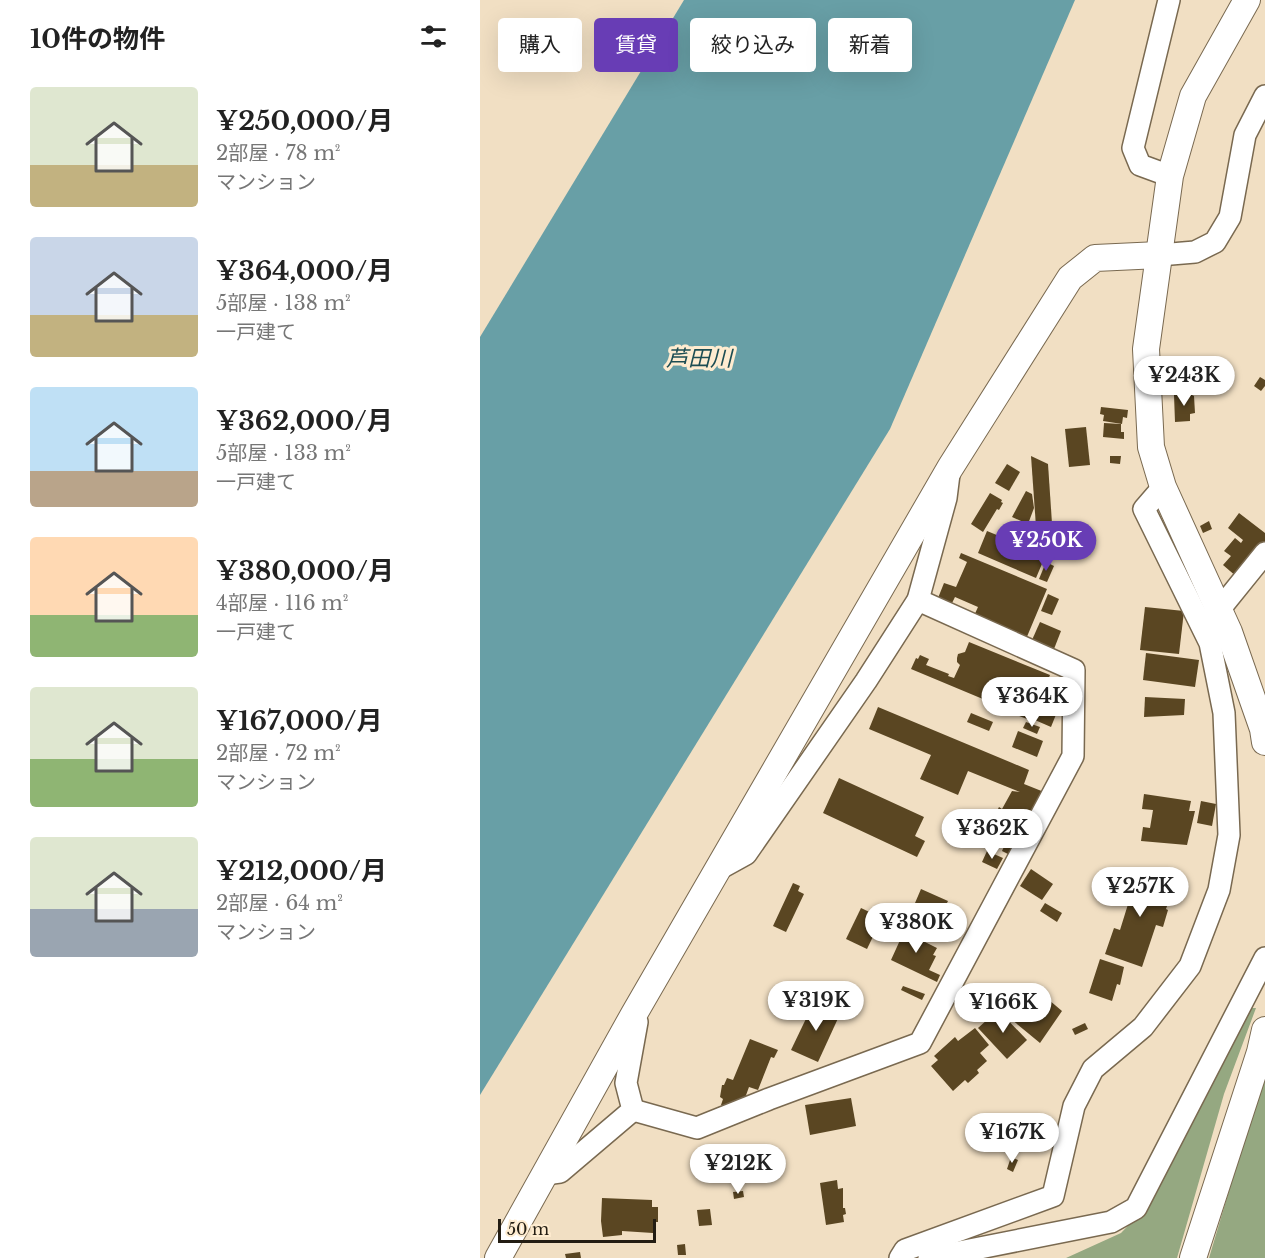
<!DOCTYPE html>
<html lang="ja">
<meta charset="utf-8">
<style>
body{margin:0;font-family:"Libre Baskerville","Noto Sans JP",serif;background:#f6f6f6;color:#222;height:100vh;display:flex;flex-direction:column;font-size:22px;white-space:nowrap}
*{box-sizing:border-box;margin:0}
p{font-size:20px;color:#767676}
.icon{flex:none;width:33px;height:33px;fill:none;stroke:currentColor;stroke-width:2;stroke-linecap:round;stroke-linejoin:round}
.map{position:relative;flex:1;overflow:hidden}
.panel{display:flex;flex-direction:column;background:#fff;width:480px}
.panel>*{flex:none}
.hud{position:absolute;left:18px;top:18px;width:570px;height:54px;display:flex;gap:12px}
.scale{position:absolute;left:18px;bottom:15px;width:158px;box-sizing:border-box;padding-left:6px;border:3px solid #231d13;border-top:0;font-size:16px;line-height:21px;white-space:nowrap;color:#231d13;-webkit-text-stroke:4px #feecd0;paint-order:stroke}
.price{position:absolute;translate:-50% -51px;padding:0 14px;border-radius:21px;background:#fff;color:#222;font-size:20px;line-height:39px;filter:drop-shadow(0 2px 3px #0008)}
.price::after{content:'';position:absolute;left:50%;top:36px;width:18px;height:14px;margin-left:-9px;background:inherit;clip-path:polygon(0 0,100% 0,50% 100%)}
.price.on{background:#683db5;color:#fff}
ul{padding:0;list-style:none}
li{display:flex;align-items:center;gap:18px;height:150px;padding:0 30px}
li span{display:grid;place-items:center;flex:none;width:168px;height:120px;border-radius:6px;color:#555}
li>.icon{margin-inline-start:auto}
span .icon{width:72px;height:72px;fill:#fffc;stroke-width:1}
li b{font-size:26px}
h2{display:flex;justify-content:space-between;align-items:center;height:72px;padding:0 30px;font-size:26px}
.pill{padding:0 21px;border-radius:6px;background:#fff;box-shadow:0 6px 24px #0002;font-size:21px;line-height:54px}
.pill.on{background:#683db5;color:#fff}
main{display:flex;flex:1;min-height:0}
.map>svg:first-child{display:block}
.forest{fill:#95a881}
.water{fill:#689fa6}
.building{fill:#5a4622}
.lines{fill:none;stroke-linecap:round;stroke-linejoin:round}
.minor-casing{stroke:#796950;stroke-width:24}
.tertiary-casing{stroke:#796950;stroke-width:28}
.minor{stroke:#fff;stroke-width:21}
.tertiary{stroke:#fff;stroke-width:26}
.labels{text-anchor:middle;stroke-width:6;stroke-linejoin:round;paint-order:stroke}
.water-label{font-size:22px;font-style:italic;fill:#1c4d53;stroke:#feecd0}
</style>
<main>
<section class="panel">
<h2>10件の物件<svg class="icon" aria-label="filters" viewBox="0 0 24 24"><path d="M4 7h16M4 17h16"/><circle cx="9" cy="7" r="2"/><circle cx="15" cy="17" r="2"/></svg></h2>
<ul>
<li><span style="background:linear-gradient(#dfe7d0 65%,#c2b280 0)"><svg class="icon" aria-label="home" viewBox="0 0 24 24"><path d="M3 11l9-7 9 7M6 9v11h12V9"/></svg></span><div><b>¥250,000/月</b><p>2部屋 · 78 m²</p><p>マンション</p></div></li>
<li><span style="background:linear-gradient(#c9d6e8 65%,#c2b280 0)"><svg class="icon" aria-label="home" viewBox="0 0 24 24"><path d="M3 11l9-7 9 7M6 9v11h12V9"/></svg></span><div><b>¥364,000/月</b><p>5部屋 · 138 m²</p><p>一戸建て</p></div></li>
<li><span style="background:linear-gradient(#bfe0f5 70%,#b9a48a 0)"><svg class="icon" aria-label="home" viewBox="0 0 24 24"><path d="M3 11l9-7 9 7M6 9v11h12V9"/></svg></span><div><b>¥362,000/月</b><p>5部屋 · 133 m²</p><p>一戸建て</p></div></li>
<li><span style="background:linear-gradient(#ffd9b3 65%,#8fb573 0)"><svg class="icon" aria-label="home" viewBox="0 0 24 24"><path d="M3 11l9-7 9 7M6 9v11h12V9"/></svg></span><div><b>¥380,000/月</b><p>4部屋 · 116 m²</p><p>一戸建て</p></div></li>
<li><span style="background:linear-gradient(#dfe7d0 60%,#8fb573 0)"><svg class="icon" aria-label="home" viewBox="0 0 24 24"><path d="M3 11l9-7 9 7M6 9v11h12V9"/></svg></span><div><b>¥167,000/月</b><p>2部屋 · 72 m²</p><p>マンション</p></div></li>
<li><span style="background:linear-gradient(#dfe7d0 60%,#9aa5b1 0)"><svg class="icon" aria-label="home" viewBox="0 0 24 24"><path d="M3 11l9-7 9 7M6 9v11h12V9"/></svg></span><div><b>¥212,000/月</b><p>2部屋 · 64 m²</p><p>マンション</p></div></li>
</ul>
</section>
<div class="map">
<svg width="785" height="1258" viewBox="0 0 785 1258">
<rect width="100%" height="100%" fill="#f1dfc3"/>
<g class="forest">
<path d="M 771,1008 L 776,1008 L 744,1094 L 697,1258 L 586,1258 L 641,1233 L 669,1204 Z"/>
<path d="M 785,1070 L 785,1258 L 729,1258 Z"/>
</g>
<path class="water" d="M 204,0 L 595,0 L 410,429 L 0,1095 L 0,337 Z"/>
<g class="building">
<path d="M 780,377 L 785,380 L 785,386 L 781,391 L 774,386 Z"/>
<path d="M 710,394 L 714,396 L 715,413 L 710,414 L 710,421 L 695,422 L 694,395 Z"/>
<path d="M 621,407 L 648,410 L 647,418 L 643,417 L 642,424 L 623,421 L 624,415 L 620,414 Z"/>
<path d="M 624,423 L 641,424 L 641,432 L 644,432 L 644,439 L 623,437 Z"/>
<path d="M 606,427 L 610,465 L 589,467 L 585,429 Z"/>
<path d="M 551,456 L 568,464 L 574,553 L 558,555 Z"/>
<path d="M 630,456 L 641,456 L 640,464 L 630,463 Z"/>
<path d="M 527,464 L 540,472 L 529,491 L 515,483 Z"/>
<path d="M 546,491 L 552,494 L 554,508 L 548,524 L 532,517 Z"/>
<path d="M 510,493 L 522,500 L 521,502 L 523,503 L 519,510 L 517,509 L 503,532 L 491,524 Z"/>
<path d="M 759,513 L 785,533 L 785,542 L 757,577 L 743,565 L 751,556 L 744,551 L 755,538 L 761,543 L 763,540 L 748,528 Z"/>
<path d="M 729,521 L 732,529 L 723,533 L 720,526 Z"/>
<path d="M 507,531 L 524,538 L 522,541 L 564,559 L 556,578 L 498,553 Z"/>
<path d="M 481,553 L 567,589 L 546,639 L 493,618 L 498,607 L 475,597 L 472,603 L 458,598 L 464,583 L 476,587 L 487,562 L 479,558 Z"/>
<path d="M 566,562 L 574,566 L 567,582 L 559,579 Z"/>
<path d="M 568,594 L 579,599 L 572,615 L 561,611 Z"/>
<path d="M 665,607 L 704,611 L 699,654 L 660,650 Z"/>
<path d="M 560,622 L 581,631 L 574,649 L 552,640 Z"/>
<path d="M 489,642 L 570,675 L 562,695 L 581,702 L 571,727 L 548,717 L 547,719 L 509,704 L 510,702 L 431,669 L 436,658 L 438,659 L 440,655 L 449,659 L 446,665 L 469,674 L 468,676 L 474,678 L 480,665 L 477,662 L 477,658 L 478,654 L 485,652 Z"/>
<path d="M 666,653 L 719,660 L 715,687 L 663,680 Z"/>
<path d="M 665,697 L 705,699 L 704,715 L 664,717 Z"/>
<path d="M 398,707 L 549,770 L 544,784 L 564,792 L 538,845 L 508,829 L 519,807 L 522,809 L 532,791 L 540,792 L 488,771 L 478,795 L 440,779 L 451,755 L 389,729 Z"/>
<path d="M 491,713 L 513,722 L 509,731 L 487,722 Z"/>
<path d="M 546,722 L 560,727 L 557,734 L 543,728 Z"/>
<path d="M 538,731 L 563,741 L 557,757 L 532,747 Z"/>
<path d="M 359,778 L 444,817 L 435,836 L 445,841 L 437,857 L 343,813 Z"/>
<path d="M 664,794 L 711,801 L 709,811 L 715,811 L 707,845 L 661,841 L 663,827 L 670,828 L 673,810 L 662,809 Z"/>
<path d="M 721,801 L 736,804 L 732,826 L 717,823 Z"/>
<path d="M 526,842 L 534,846 L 530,855 L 522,851 Z"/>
<path d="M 507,851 L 523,858 L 517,869 L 502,862 Z"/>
<path d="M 551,869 L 573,884 L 562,900 L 540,886 Z"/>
<path d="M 649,872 L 694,886 L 686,909 L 688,910 L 683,927 L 676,925 L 662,967 L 625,954 L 634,928 L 640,930 L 649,901 L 640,899 Z"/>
<path d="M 313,883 L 320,886 L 318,891 L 324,894 L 306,932 L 293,926 Z"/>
<path d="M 441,889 L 468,901 L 463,911 L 466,912 L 455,937 L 415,919 L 422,905 L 432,910 Z"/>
<path d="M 565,903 L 582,913 L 577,922 L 560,911 Z"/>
<path d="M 381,908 L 402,918 L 387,949 L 366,939 Z"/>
<path d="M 426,927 L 447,937 L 445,942 L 457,948 L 453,955 L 456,956 L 449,970 L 460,975 L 457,982 L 411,960 Z"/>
<path d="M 620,959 L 644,967 L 640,985 L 637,984 L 632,1001 L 609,993 Z"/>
<path d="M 423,986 L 445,994 L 442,1000 L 421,990 Z"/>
<path d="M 324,989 L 329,991 L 324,1003 L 319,1000 Z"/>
<path d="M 556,989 L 582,1011 L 560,1043 L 531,1019 L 533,1015 L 528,1011 L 539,998 L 545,1003 Z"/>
<path d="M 334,1002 L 360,1014 L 338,1062 L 311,1050 Z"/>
<path d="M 518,1010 L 547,1040 L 527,1059 L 498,1028 Z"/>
<path d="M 605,1023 L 608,1029 L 595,1035 L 592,1029 Z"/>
<path d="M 495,1028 L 509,1045 L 500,1053 L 507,1061 L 497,1070 L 499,1073 L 488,1083 L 485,1080 L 473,1091 L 451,1066 L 458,1060 L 454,1056 L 475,1037 L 478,1041 Z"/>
<path d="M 270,1039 L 298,1050 L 294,1058 L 291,1057 L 278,1090 L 269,1087 L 265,1098 L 245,1106 L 241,1105 L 243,1099 L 240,1097 L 242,1085 L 244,1085 L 247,1078 L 253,1080 Z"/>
<path d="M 371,1098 L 376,1126 L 330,1135 L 325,1105 Z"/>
<path d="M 546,1116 L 552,1118 L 548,1129 L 542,1127 Z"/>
<path d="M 531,1157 L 538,1160 L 533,1172 L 527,1169 Z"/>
<path d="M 357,1180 L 358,1189 L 363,1188 L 363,1208 L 365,1208 L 366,1214 L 363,1215 L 364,1222 L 346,1225 L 340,1183 Z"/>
<path d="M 263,1191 L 264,1197 L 254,1199 L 253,1192 Z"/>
<path d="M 122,1198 L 172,1200 L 172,1207 L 178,1207 L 178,1222 L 174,1222 L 173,1233 L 142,1231 L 142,1235 L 123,1237 L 121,1221 Z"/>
<path d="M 230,1209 L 232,1225 L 219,1226 L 217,1210 Z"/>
<path d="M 205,1244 L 206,1255 L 198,1255 L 197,1245 Z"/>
<path d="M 100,1252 L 101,1258 L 86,1258 L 85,1254 Z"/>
</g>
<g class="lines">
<defs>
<g id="minor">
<path d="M 689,0 L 653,148 L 660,165 L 690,176"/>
<path d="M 679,255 L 715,252 L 735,242 L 750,217 L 765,135 L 785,96"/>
<path d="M 739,610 L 785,553"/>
<path d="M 237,870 L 266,854 L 386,681 L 438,600 L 466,498 L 469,474"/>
<path d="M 153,1110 L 217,1128 L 289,1099 L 440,1043 L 593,756 L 594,670 L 438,600"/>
<path d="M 65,1174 L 80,1172 L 153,1110 L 146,1083 L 157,1022 L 154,1014"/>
<path d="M 420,1258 L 425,1250 L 573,1196 L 594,1106 L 613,1069 L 663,1027 L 710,966 L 739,890 L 749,835 L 744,713 L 730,643 L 664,509 L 683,487"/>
<path d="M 449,1258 L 631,1222 L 656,1208 L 785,958"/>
</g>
<g id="tertiary">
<path d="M 767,0 L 713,96 L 690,176 L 666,349 L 671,447 L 683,487 L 749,632 L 783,729 L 785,742"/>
<path d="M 18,1258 L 154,1014 L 470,468 L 590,278 L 615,258 L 679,255"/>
<path d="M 713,1258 L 780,1052 L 785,1030"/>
</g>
</defs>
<use href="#minor" class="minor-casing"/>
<use href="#tertiary" class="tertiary-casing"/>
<use href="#minor" class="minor"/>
<use href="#tertiary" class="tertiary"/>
</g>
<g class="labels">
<g class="water-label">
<text x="219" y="366">芦田川</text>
</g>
</g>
</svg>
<div class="scale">50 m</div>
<b class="price" style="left:704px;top:407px">¥243K</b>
<b class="price on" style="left:566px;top:572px">¥250K</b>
<b class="price" style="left:552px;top:728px">¥364K</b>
<b class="price" style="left:512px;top:860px">¥362K</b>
<b class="price" style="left:660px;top:918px">¥257K</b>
<b class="price" style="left:436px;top:954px">¥380K</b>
<b class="price" style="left:336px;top:1032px">¥319K</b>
<b class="price" style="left:523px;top:1034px">¥166K</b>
<b class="price" style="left:532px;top:1164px">¥167K</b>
<b class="price" style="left:258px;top:1195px">¥212K</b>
<div class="hud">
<a class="pill">購入</a>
<a class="pill on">賃貸</a>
<a class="pill">絞り込み</a>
<a class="pill">新着</a>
</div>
</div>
</main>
